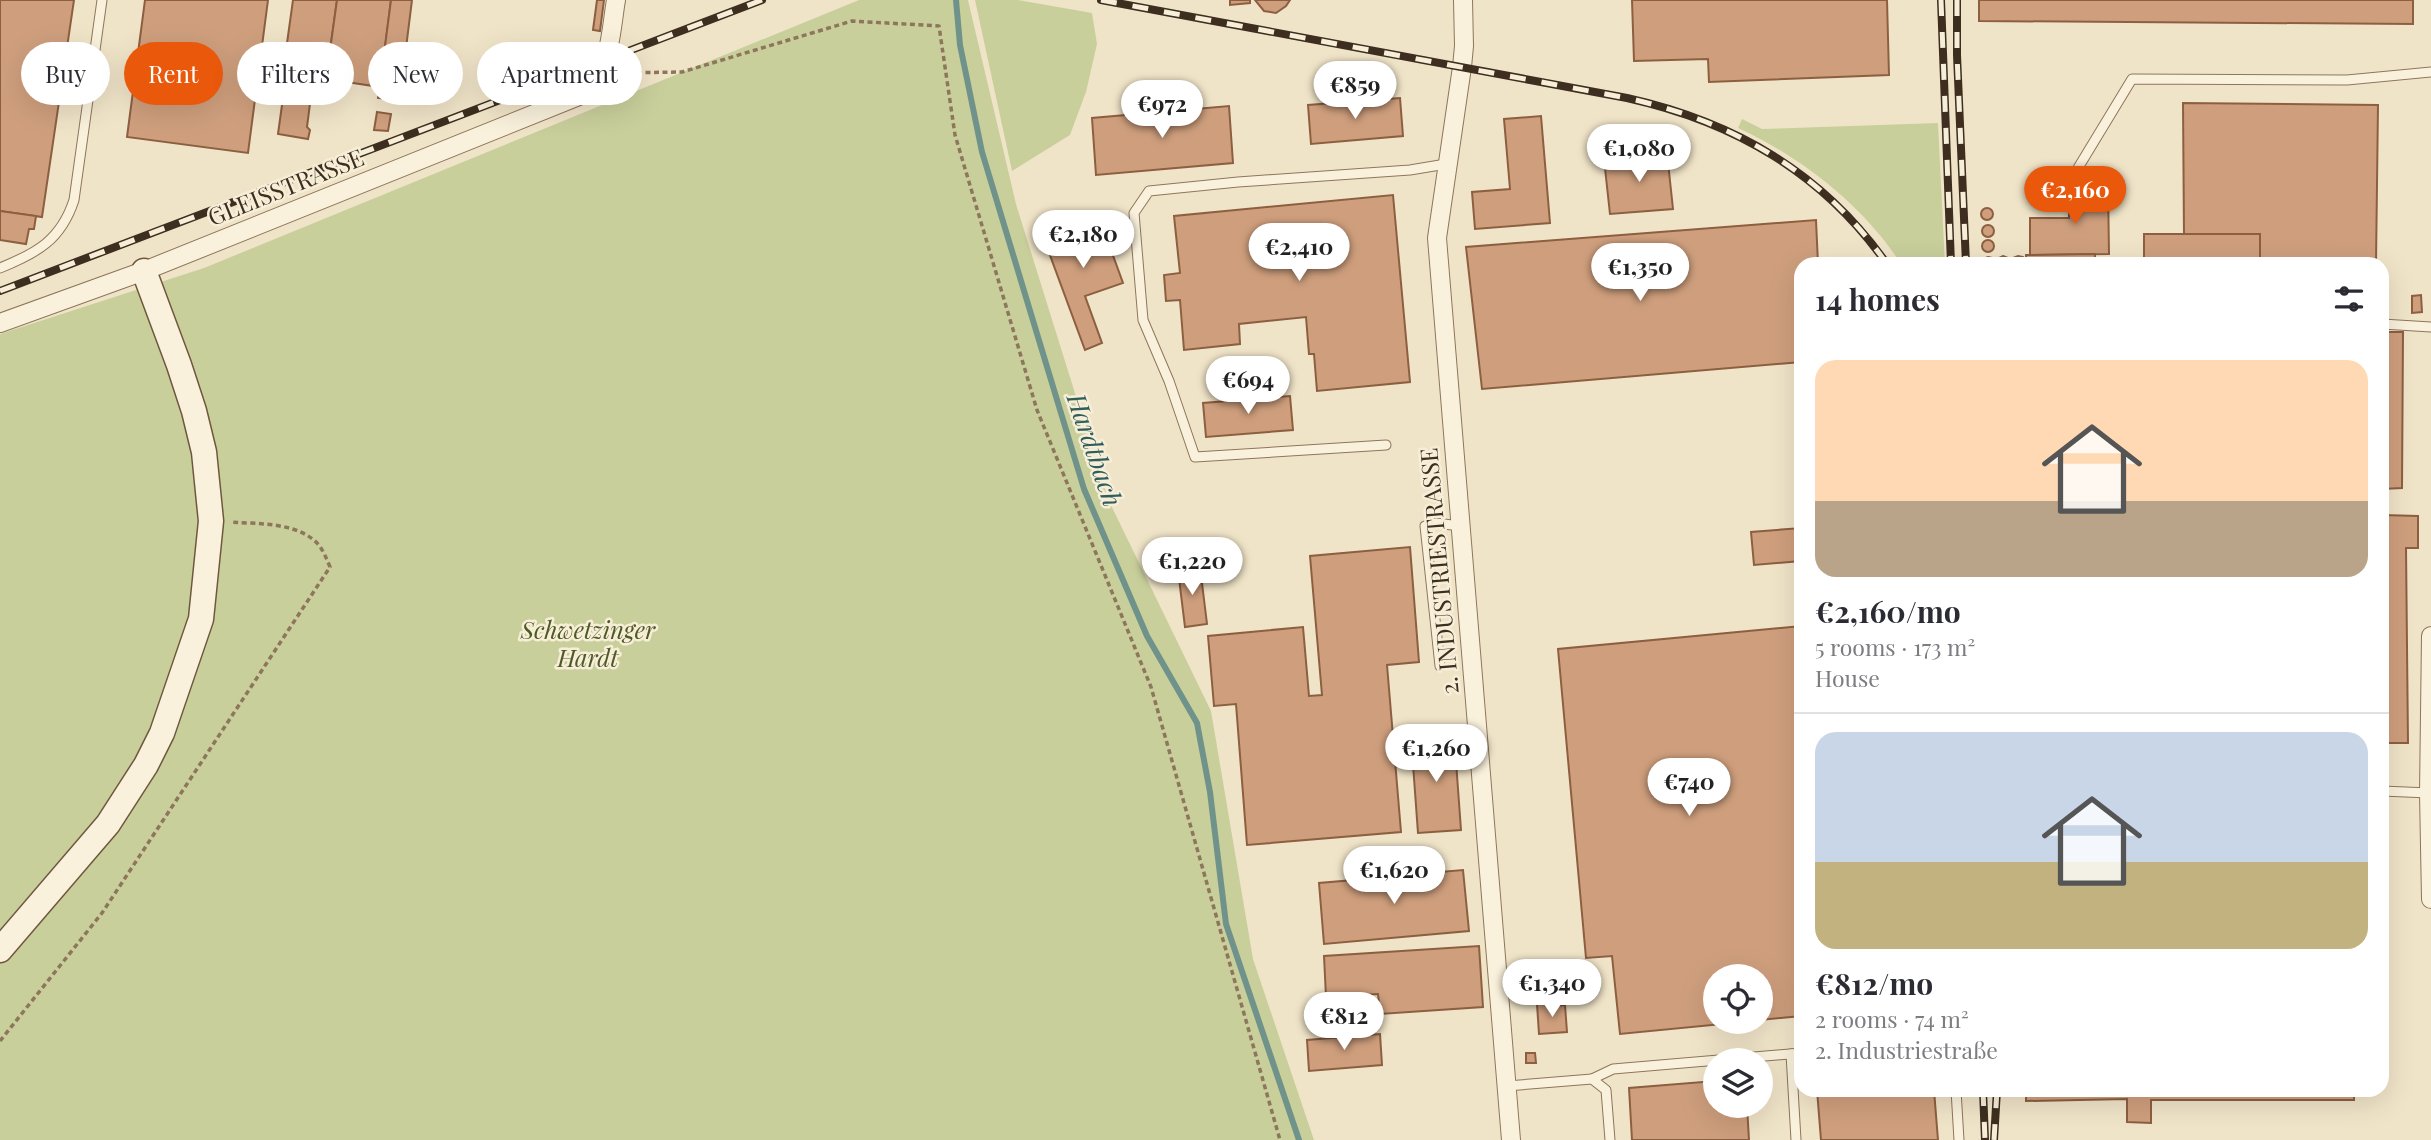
<!DOCTYPE html>
<meta charset="utf-8">
<style>
body{margin:0;font-family:"Playfair Display",serif;background:#f2f2f3;color:#2b2b33;height:100vh;display:flex;flex-direction:column;font-size:26px;white-space:nowrap}
*{box-sizing:border-box;margin:0}
p{font-size:23px;color:#7c7c81}
.icon{flex:none;width:38px;height:38px;fill:none;stroke:currentColor;stroke-width:2;stroke-linecap:round;stroke-linejoin:round}
.map{position:relative;flex:1;overflow:hidden}
.drawer{position:absolute;left:1794px;top:257px;width:595px;height:840px;display:flex;flex-direction:column;background:#fff;border-radius:21px;box-shadow:0 7px 28px #0002}
.drawer>*{flex:none}
.guide{position:absolute;left:21px;top:42px;width:665px;height:63px;display:flex;gap:14px}
.tools{position:absolute;left:1703px;top:964px;display:grid;gap:14px}
.tools a{display:grid;place-items:center;width:70px;height:70px;border-radius:50%;background:#fff;box-shadow:0 7px 28px #0002;font-size:35px}
.price{position:absolute;translate:-50% -60px;padding:0 16px;border-radius:24px;background:#fff;color:#222;font-size:23px;line-height:46px;filter:drop-shadow(0 2px 4px #0008)}
.price::after{content:'';position:absolute;left:50%;top:42px;width:21px;height:16px;margin-left:-10px;background:inherit;clip-path:polygon(0 0,100% 0,50% 100%)}
.price.current{background:#ea580c;color:#fff}
ul{padding:0;list-style:none}
li{display:grid;align-content:center;gap:14px;height:371px;padding:0 21px}
li+li{border-top:2px solid #e1e1e2}
li span{display:grid;place-items:center;height:217px;border-radius:21px;color:#555}
li>.icon{margin-inline-start:auto}
span .icon{width:126px;height:126px;fill:#fffc;stroke-width:1}
li b{font-size:30px}
h2{display:flex;justify-content:space-between;align-items:center;height:84px;padding:0 21px;font-size:30px}
.chip{padding:0 24px;border-radius:32px;background:#fff;box-shadow:0 7px 28px #0002;font-size:24px;line-height:63px}
.chip.current{background:#ea580c;color:#fff}
.map>svg:first-child{display:block}
.green{fill:#c9cf9b}
.lines{fill:none;stroke-linecap:round;stroke-linejoin:round}
.stream{stroke:#6f938a;stroke-width:6}
.building{fill:#cf9f7d;stroke:#8d5f41;stroke-width:2}
.service-casing{stroke:#8d765c;stroke-width:11}
.minor-casing{stroke:#8d765c;stroke-width:20}
.secondary-casing{stroke:#6f573f;stroke-width:27}
.path{stroke:#8d765c;stroke-width:3.5;stroke-dasharray:5 3.5;stroke-linecap:butt}
.service{stroke:#faf1dc;stroke-width:9}
.minor{stroke:#faf1dc;stroke-width:18}
.secondary{stroke:#faf1dc;stroke-width:24}
.rail-casing{stroke:#3d2e20;stroke-width:8}
.rail{stroke:#f7eed8;stroke-width:5;stroke-dasharray:16;stroke-linecap:butt}
.labels{text-anchor:middle;stroke-width:5;stroke-linejoin:round;paint-order:stroke}
.street-label{font-size:24px;fill:#3d2e20;stroke:#f7eed8}
.park-label{font-size:24px;font-style:italic;fill:#4d5a26;stroke:#f7eed8}
.water-label{font-size:26px;font-style:italic;fill:#2f5d5a;stroke:#f7eed8}
</style>
<div class="map">
<svg width="2431" height="1140" viewBox="0 0 2431 1140">
<rect width="100%" height="100%" fill="#f0e4c8"/>
<g class="green">
<path d="M 859,0 L 968,0 L 1016,204 L 1108,499 L 1211,711 L 1253,959 L 1314,1140 L 0,1140 L 0,334 L 204,268 Z"/>
<path d="M 975,0 L 1018,0 L 1092,13 L 1097,44 L 1086,92 L 1070,135 L 1012,171 Z"/>
<path d="M 1742,119 L 1762,129 L 1938,123 L 1945,264 L 1901,264 C 1863,205 1801,157 1738,128 Z"/>
</g>
<g class="lines">
<path class="stream" d="M 956,0 L 960,45 L 982,152 L 1084,489 L 1147,636 L 1197,723 L 1210,792 L 1226,924 L 1299,1140"/>
</g>
<g class="building">
<path d="M 0,0 L 74,0 L 42,217 L 0,211 Z"/>
<path d="M 145,0 L 268,0 L 248,153 L 127,137 Z"/>
<path d="M 293,0 L 337,0 L 326,79 L 283,72 Z"/>
<path d="M 337,0 L 391,0 L 380,87 L 326,79 Z"/>
<path d="M 391,0 L 412,0 L 403,72 L 382,69 Z"/>
<path d="M 597,0 L 604,0 L 600,31 L 593,30 Z"/>
<path d="M 1230,0 L 1250,0 L 1250,3 L 1230,5 Z"/>
<path d="M 1255,0 L 1290,0 L 1286,6 L 1276,13 L 1264,11 Z"/>
<path d="M 1632,0 L 1887,0 L 1889,75 L 1709,82 L 1708,59 L 1634,61 Z"/>
<path d="M 1979,0 L 2413,0 L 2413,24 L 1979,21 Z"/>
<path d="M 382,69 L 407,72 L 402,101 L 378,98 Z"/>
<path d="M 286,76 L 313,80 L 307,127 L 310,130 L 308,139 L 278,134 Z"/>
<path d="M 1400,98 L 1403,136 L 1311,144 L 1308,105 Z"/>
<path d="M 2183,103 L 2378,105 L 2376,264 L 2260,264 L 2260,234 L 2184,234 Z"/>
<path d="M 1229,106 L 1233,163 L 1096,175 L 1092,118 Z"/>
<path d="M 377,112 L 391,114 L 388,131 L 374,130 Z"/>
<path d="M 1541,116 L 1550,223 L 1475,229 L 1472,192 L 1510,189 L 1504,119 Z"/>
<path d="M 1667,153 L 1673,209 L 1610,214 L 1604,159 Z"/>
<path d="M 2108,186 L 2109,254 L 2030,255 L 2030,218 L 2069,218 L 2069,187 Z"/>
<path d="M 1393,195 L 1410,382 L 1317,391 L 1314,354 L 1309,354 L 1306,317 L 1239,324 L 1240,344 L 1184,350 L 1180,300 L 1166,301 L 1164,275 L 1180,273 L 1174,216 Z"/>
<circle cx="1987" cy="214" r="6"/>
<path d="M 0,211 L 36,216 L 34,229 L 29,229 L 26,244 L 0,240 Z"/>
<path d="M 1099,217 L 1123,283 L 1085,296 L 1102,343 L 1085,350 L 1041,231 L 1062,224 L 1065,230 Z"/>
<path d="M 1816,220 L 1818,264 L 1801,264 L 1801,362 L 1482,389 L 1466,247 Z"/>
<circle cx="1988" cy="231" r="6"/>
<path d="M 2144,234 L 2260,234 L 2260,264 L 2130,264 L 2130,258 L 2144,258 Z"/>
<circle cx="1988" cy="246" r="6"/>
<path d="M 2095,254 L 2095,264 L 2026,264 L 2026,255 Z"/>
<path d="M 2003,256 L 2008,258 L 2010,264 L 1998,264 L 1999,258 Z"/>
<path d="M 2018,256 L 2023,257 L 2024,264 L 2012,264 L 2013,258 Z"/>
<path d="M 1988,257 L 1993,258 L 1995,264 L 1982,264 L 1983,259 Z"/>
<path d="M 2421,295 L 2422,312 L 2412,313 L 2412,296 Z"/>
<path d="M 2382,332 L 2403,332 L 2402,488 L 2382,489 Z"/>
<path d="M 1290,396 L 1293,430 L 1206,437 L 1203,403 Z"/>
<path d="M 2382,515 L 2418,516 L 2418,548 L 2406,548 L 2408,743 L 2382,743 Z"/>
<path d="M 1801,528 L 1801,561 L 1754,565 L 1751,532 Z"/>
<path d="M 1410,547 L 1419,662 L 1387,665 L 1401,832 L 1247,845 L 1236,704 L 1214,706 L 1208,636 L 1303,627 L 1309,696 L 1322,695 L 1310,556 Z"/>
<path d="M 1200,567 L 1207,624 L 1185,627 L 1178,570 Z"/>
<path d="M 1801,626 L 1801,1016 L 1760,1020 L 1760,976 L 1715,976 L 1715,1022 L 1743,1022 L 1620,1034 L 1612,956 L 1586,958 L 1558,649 Z"/>
<path d="M 1454,734 L 1461,830 L 1418,833 L 1411,737 Z"/>
<path d="M 1405,869 L 1405,875 L 1463,870 L 1469,931 L 1324,944 L 1319,883 L 1377,878 L 1376,871 Z"/>
<path d="M 1479,946 L 1483,1007 L 1380,1014 L 1378,994 L 1326,997 L 1324,956 Z"/>
<path d="M 1547,1003 L 1547,1006 L 1565,1005 L 1567,1032 L 1539,1034 L 1537,1004 Z"/>
<path d="M 1380,1034 L 1382,1065 L 1309,1071 L 1307,1040 Z"/>
<path d="M 1526,1053 L 1535,1053 L 1536,1063 L 1526,1063 Z"/>
<path d="M 1715,1081 L 1715,1106 L 1747,1106 L 1749,1140 L 1632,1140 L 1629,1088 Z"/>
<path d="M 1817,1090 L 1934,1090 L 1938,1140 L 1821,1140 Z"/>
<path d="M 2026,1090 L 2354,1090 L 2354,1100 L 2151,1100 L 2151,1123 L 2127,1122 L 2127,1099 L 2026,1101 Z"/>
</g>
<g class="lines">
<defs>
<g id="service">
<path d="M 2078,168 L 2132,79 L 2347,80 L 2431,72"/>
<path d="M 0,268 C 37,253 61,240 74,200 L 102,0"/>
<path d="M 2382,324 L 2431,327"/>
<path d="M 1386,445 L 1195,457 L 1169,381 L 1143,320 L 1134,213 L 1149,191 L 1238,182 L 1410,170 L 1446,164"/>
<path d="M 1440,666 L 1425,526 L 1436,523 L 1460,526"/>
<path d="M 2382,791 L 2429,793"/>
<path d="M 1791,1054 L 1796,1140"/>
<path d="M 1592,1079 L 1613,1069 L 1801,1053"/>
<path d="M 1507,1086 L 1592,1079 L 1606,1090 L 1610,1140"/>
<path d="M 1956,1090 L 1959,1140"/>
</g>
<g id="minor">
<path d="M 1463,0 L 1464,46 L 1462,67 L 1437,238 L 1511,1140"/>
<path d="M 0,323 L 144,271 L 579,96 C 611,75 610,35 616,0"/>
<path d="M 2431,636 L 2429,793 L 2431,899"/>
</g>
<path id="secondary" d="M 0,950 L 108,824 L 146,765 L 162,733 L 201,619 L 211,521 L 204,452 L 194,411 L 179,365 L 144,271"/>
</defs>
<use href="#service" class="service-casing"/>
<use href="#minor" class="minor-casing"/>
<use href="#secondary" class="secondary-casing"/>
<g class="path">
<path d="M 620,73 L 682,72 L 852,21 L 939,26 L 955,135 L 1037,410 L 1151,687 L 1280,1140"/>
<path d="M 0,1041 L 102,913 L 330,567 C 327,560 323,549 317,543 C 296,522 258,524 230,522"/>
</g>
<use href="#service" class="service"/>
<use href="#minor" class="minor"/>
<use href="#secondary" class="secondary"/>
<defs>
<g id="rail">
<path d="M 1101,0 L 1627,98 C 1735,122 1823,173 1887,264"/>
<path d="M 1941,0 L 1951,264"/>
<path d="M 1957,0 L 1957,55 L 1966,264"/>
<path d="M 0,291 L 762,0"/>
<path d="M 1983,1090 L 1985,1140"/>
<path d="M 1994,1140 L 1997,1090"/>
</g>
</defs>
<use href="#rail" class="rail-casing"/>
<use href="#rail" class="rail"/>
</g>
<g class="labels">
<g class="street-label">
<text transform="translate(286 188) rotate(-22)" y="8">GLEISSTRASSE</text>
<text transform="translate(1440 571) rotate(-95)" y="8">2. INDUSTRIESTRASSE</text>
</g>
<g class="park-label">
<text x="588" y="639">Schwetzinger<tspan x="588" dy="28">Hardt</tspan></text>
</g>
<g class="water-label">
<text transform="translate(1094 450) rotate(71)" y="9">Hardtbach</text>
</g>
</g>
</svg>
<div class="tools">
<a><svg class="icon" aria-label="locate" viewBox="0 0 24 24"><circle cx="12" cy="12" r="6"/><path d="M12 2v4M12 18v4M2 12h4M18 12h4"/></svg></a>
<a><svg class="icon" aria-label="layers" viewBox="0 0 24 24"><path d="M12 4l9 5-9 5-9-5zM3 14l9 5 9-5"/></svg></a>
</div>
<b class="price" style="left:1355px;top:121px">€859</b>
<b class="price" style="left:1162px;top:140px">€972</b>
<b class="price" style="left:1639px;top:184px">€1,080</b>
<b class="price current" style="left:2075px;top:226px">€2,160</b>
<b class="price" style="left:1083px;top:270px">€2,180</b>
<b class="price" style="left:1299px;top:283px">€2,410</b>
<b class="price" style="left:1640px;top:303px">€1,350</b>
<b class="price" style="left:1248px;top:416px">€694</b>
<b class="price" style="left:1192px;top:597px">€1,220</b>
<b class="price" style="left:1436px;top:784px">€1,260</b>
<b class="price" style="left:1689px;top:818px">€740</b>
<b class="price" style="left:1394px;top:906px">€1,620</b>
<b class="price" style="left:1552px;top:1019px">€1,340</b>
<b class="price" style="left:1344px;top:1052px">€812</b>
<div class="guide">
<a class="chip">Buy</a>
<a class="chip current">Rent</a>
<a class="chip">Filters</a>
<a class="chip">New</a>
<a class="chip">Apartment</a>
</div>
<section class="drawer">
<h2>14 homes<svg class="icon" aria-label="filters" viewBox="0 0 24 24"><path d="M4 7h16M4 17h16"/><circle cx="9" cy="7" r="2"/><circle cx="15" cy="17" r="2"/></svg></h2>
<ul>
<li><span style="background:linear-gradient(#ffd9b3 65%,#b9a48a 0)"><svg class="icon" aria-label="home" viewBox="0 0 24 24"><path d="M3 11l9-7 9 7M6 9v11h12V9"/></svg></span><div><b>€2,160/mo</b><p>5 rooms · 173 m²</p><p>House</p></div></li>
<li><span style="background:linear-gradient(#c9d6e8 60%,#c2b280 0)"><svg class="icon" aria-label="home" viewBox="0 0 24 24"><path d="M3 11l9-7 9 7M6 9v11h12V9"/></svg></span><div><b>€812/mo</b><p>2 rooms · 74 m²</p><p>2. Industriestraße</p></div></li>
</ul>
</section>
</div>
